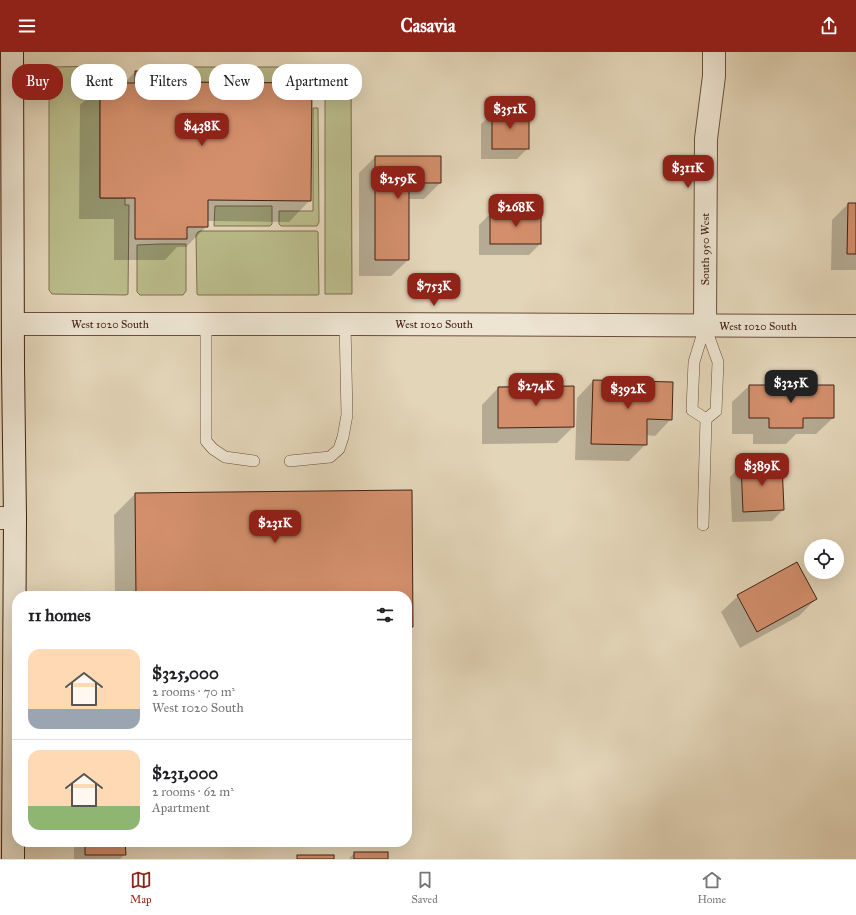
<!DOCTYPE html>
<meta charset="utf-8">
<style>
body{margin:0;font-family:"IM FELL Great Primer",serif;background:#f6f6f6;color:#202124;height:100vh;display:flex;flex-direction:column;font-size:15px;white-space:nowrap}
*{box-sizing:border-box;margin:0}
p{font-size:13px;color:#757577}
.icon{flex:none;width:22px;height:22px;fill:none;stroke:currentColor;stroke-width:2;stroke-linecap:round;stroke-linejoin:round}
.map{position:relative;flex:1;overflow:hidden}
.side{position:absolute;left:12px;top:539px;width:400px;height:256px;display:flex;flex-direction:column;background:#fff;border-radius:16px;box-shadow:0 4px 16px #0002}
.side>*{flex:none}
.guide{position:absolute;left:12px;top:12px;width:400px;height:36px;display:flex;gap:8px}
.controls{position:absolute;left:804px;top:487px;display:grid;gap:8px}
.controls a{display:grid;place-items:center;width:40px;height:40px;border-radius:50%;background:#fff;box-shadow:0 4px 16px #0002;font-size:20px}
.price{position:absolute;translate:-50% -34px;padding:0 9px;border-radius:8px;background:#8f2418;color:#fff;font-size:13px;line-height:26px;filter:drop-shadow(0 1px 2px #0008)}
.price::after{content:'';position:absolute;left:50%;top:24px;width:12px;height:9px;margin-left:-6px;background:inherit;clip-path:polygon(0 0,100% 0,50% 100%)}
.price.selected{background:#222;color:#fff}
ul{padding:0;list-style:none}
li{display:flex;align-items:center;gap:12px;height:100px;padding:0 16px}
li+li{border-top:1px solid #e0e0e0}
li span{display:grid;place-items:center;flex:none;width:112px;height:80px;border-radius:12px;color:#555}
li>.icon{margin-inline-start:auto}
span .icon{width:48px;height:48px;fill:#fffc;stroke-width:1}
li b{font-size:17px}
h2{display:flex;justify-content:space-between;align-items:center;height:48px;padding:0 16px;font-size:17px}
.chip{padding:0 14px;border-radius:16px;background:#fff;box-shadow:0 4px 16px #0002;font-size:14px;line-height:36px}
.chip.selected{background:#8f2418;color:#fff}
header{display:flex;justify-content:space-between;align-items:center;height:52px;padding:0 16px;background:#8f2418;color:#fff;font-size:18px;font-weight:700}
.dock{display:flex;justify-content:space-around;align-items:center;height:56px;border-top:1px solid #e0e0e0;background:#fff;font-size:11px;color:#757577}
.dock a{display:grid;justify-items:center;gap:2px}
.dock .selected{color:#8f2418}
.map>svg:first-child{display:block}
.green{fill:#babb8a;stroke:#7e6e4e}
.shadow{fill:#0003}
.building{fill:#d38f6c;stroke:#422113}
.lines{fill:none;stroke-linecap:round;stroke-linejoin:round}
.lane-casing{stroke:#6a4e3c;stroke-width:12}
.street-casing{stroke:#6a4e3c;stroke-width:24}
.secondary-casing{stroke:#422113;stroke-width:24}
.lane{stroke:#ede4d1;stroke-width:11}
.street{stroke:#ede4d1;stroke-width:22}
.secondary{stroke:#ede4d1;stroke-width:22}
.labels{text-anchor:middle;stroke-width:3;stroke-linejoin:round;paint-order:stroke}
.street-label{font-size:11px;fill:#422113;stroke:#ede4d1}
</style>
<header><svg class="icon" aria-label="menu" viewBox="0 0 24 24"><path d="M4 6h16M4 12h16M4 18h16"/></svg>Casavia<svg class="icon" aria-label="share" viewBox="0 0 24 24"><path d="M12 15V3M7 8l5-5 5 5M5 13v7h14v-7"/></svg></header>
<div class="map">
<svg width="856" height="807" viewBox="0 0 856 807">
<rect width="100%" height="100%" fill="#e3d5b8"/>
<filter id="stains"><feTurbulence type="fractalNoise" baseFrequency=".005" numOctaves="4"/><feColorMatrix values="0 0 0 0 .2 0 0 0 0 .09 0 0 0 0 .02 0 0 0 .5 -.17"/></filter>
<radialGradient id="worn" r=".72"><stop offset=".6" stop-color="#630" stop-opacity="0"/><stop offset="1" stop-color="#630" stop-opacity=".3"/></radialGradient>
<g class="green">
<path d="M 115,14 L 115,31 L 100,32 L 100,146 L 125,146 L 125,153 L 129,153 L 128,242 L 126,243 L 52,242 L 49,238 L 49,15 Z"/>
<path d="M 174,15 L 227,15 L 227,31 L 187,30 L 186,22 L 174,21 Z"/>
<rect x="235" y="15" width="48" height="16"/>
<path d="M 292,15 L 318,15 L 318,45 L 312,45 L 312,28 L 311,26 L 292,26 Z"/>
<path d="M 325,15 L 351,15 L 352,242 L 325,242 Z"/>
<path d="M 313,56 L 318,56 L 319,170 L 317,174 L 281,174 L 279,172 L 279,159 L 313,159 Z"/>
<path d="M 215,154 L 272,154 L 272,172 L 270,174 L 214,174 Z"/>
<path d="M 201,179 L 316,179 L 318,180 L 318,182 L 319,242 L 318,243 L 198,243 L 197,242 L 196,183 L 198,180 Z"/>
<path d="M 162,192 L 186,192 L 186,239 L 183,243 L 140,243 L 137,240 L 137,193 Z"/>
</g>
<g class="shadow">
<path d="M 135,20 L 173,31 L 310,148 L 289,170 L 207,169 L 207,174 L 186,195 L 177,195 L 165,208 L 114,208 L 114,167 L 79,167 L 80,53 L 101,32 L 123,32 Z"/>
<path d="M 493,61 L 528,96 L 517,107 L 481,107 L 481,72 Z"/>
<path d="M 375,105 L 440,131 L 424,147 L 408,147 L 408,208 L 391,224 L 359,224 L 359,121 Z"/>
<path d="M 848,152 L 856,152 L 856,218 L 831,218 L 832,168 Z"/>
<path d="M 490,162 L 540,192 L 529,203 L 479,203 L 479,173 Z"/>
<path d="M 593,329 L 671,367 L 655,384 L 646,383 L 646,392 L 629,409 L 575,408 L 577,346 Z"/>
<path d="M 749,334 L 833,334 L 833,366 L 816,382 L 796,382 L 786,392 L 753,392 L 753,382 L 732,382 L 732,350 Z"/>
<path d="M 498,336 L 573,375 L 557,391 L 482,392 L 482,353 Z"/>
<path d="M 742,413 L 783,458 L 772,469 L 732,470 L 730,425 Z"/>
<path d="M 411,439 L 412,575 L 407,580 L 407,544 L 115,544 L 114,463 L 135,442 Z"/>
<path d="M 738,544 L 816,547 L 799,564 L 740,596 L 721,560 Z"/>
<path d="M 74,790 L 130,790 L 124,795 L 125,802 L 120,807 L 74,807 Z"/>
<path d="M 354,801 L 387,807 L 349,807 Z"/>
</g>
<g class="building">
<path d="M 135,19 L 174,19 L 174,30 L 312,31 L 311,149 L 208,148 L 208,175 L 187,175 L 187,187 L 135,187 L 135,146 L 100,146 L 100,31 L 135,31 Z"/>
<rect x="492" y="60" width="37" height="37"/>
<path d="M 375,104 L 441,104 L 441,131 L 409,131 L 409,208 L 375,208 Z"/>
<path d="M 848,151 L 856,151 L 856,202 L 847,202 Z"/>
<rect x="490" y="161" width="51" height="31"/>
<path d="M 593,328 L 673,330 L 672,368 L 647,367 L 647,393 L 591,392 Z"/>
<path d="M 749,333 L 834,333 L 834,366 L 803,366 L 803,376 L 769,376 L 769,366 L 749,366 Z"/>
<path d="M 574,334 L 574,375 L 498,376 L 498,335 Z"/>
<path d="M 782,411 L 784,458 L 743,460 L 741,412 Z"/>
<path d="M 412,438 L 413,575 L 407,575 L 407,544 L 136,544 L 135,441 Z"/>
<path d="M 797,510 L 817,547 L 757,580 L 737,543 Z"/>
<path d="M 85,790 L 125,790 L 126,803 L 85,803 Z"/>
<rect x="354" y="800" width="34" height="7"/>
<rect x="297" y="803" width="37" height="4"/>
</g>
<g class="lines">
<defs>
<g id="lane">
<path d="M 206,272 L 206,389 L 213,397 L 225,405 L 254,409"/>
<path d="M 705,274 L 718,310 L 716,359 L 706,367 L 692,358 L 694,310 Z"/>
<path d="M 290,409 L 330,405 L 339,397 L 343,385 L 347,363 L 345,272"/>
<path d="M 703,473 L 706,367"/>
</g>
<g id="street">
<path d="M 13,272 L 353,272 L 856,274"/>
<path d="M 705,274 L 706,87 L 714,24 L 714,0"/>
<path d="M 0,466 L 15,466"/>
</g>
<path id="secondary" d="M 12,0 L 13,314 L 15,466 L 13,807"/>
</defs>
<use href="#lane" class="lane-casing"/>
<use href="#street" class="street-casing"/>
<use href="#secondary" class="secondary-casing"/>
<use href="#lane" class="lane"/>
<use href="#street" class="street"/>
<use href="#secondary" class="secondary"/>
</g>
<g class="labels">
<g class="street-label">
<text transform="translate(705 197) rotate(-90)" y="4">South 950 West</text>
<text x="110" y="276">West 1020 South</text>
<text x="434" y="276">West 1020 South</text>
<text x="758" y="278">West 1020 South</text>
</g>
</g>
<rect width="100%" height="100%" filter="url(#stains)"/>
<rect width="100%" height="100%" fill="url(#worn)"/>
</svg>
<div class="controls">
<a><svg class="icon" aria-label="locate" viewBox="0 0 24 24"><circle cx="12" cy="12" r="6"/><path d="M12 2v4M12 18v4M2 12h4M18 12h4"/></svg></a>
</div>
<b class="price" style="left:510px;top:78px">$351K</b>
<b class="price" style="left:202px;top:95px">$438K</b>
<b class="price" style="left:688px;top:137px">$311K</b>
<b class="price" style="left:398px;top:148px">$259K</b>
<b class="price" style="left:516px;top:176px">$268K</b>
<b class="price" style="left:434px;top:255px">$753K</b>
<b class="price selected" style="left:791px;top:352px">$325K</b>
<b class="price" style="left:536px;top:355px">$274K</b>
<b class="price" style="left:628px;top:358px">$392K</b>
<b class="price" style="left:762px;top:435px">$389K</b>
<b class="price" style="left:275px;top:492px">$231K</b>
<div class="guide">
<a class="chip selected">Buy</a>
<a class="chip">Rent</a>
<a class="chip">Filters</a>
<a class="chip">New</a>
<a class="chip">Apartment</a>
</div>
<section class="side">
<h2>11 homes<svg class="icon" aria-label="filters" viewBox="0 0 24 24"><path d="M4 7h16M4 17h16"/><circle cx="9" cy="7" r="2"/><circle cx="15" cy="17" r="2"/></svg></h2>
<ul>
<li><span style="background:linear-gradient(#ffd9b3 75%,#9aa5b1 0)"><svg class="icon" aria-label="home" viewBox="0 0 24 24"><path d="M3 11l9-7 9 7M6 9v11h12V9"/></svg></span><div><b>$325,000</b><p>2 rooms · 70 m²</p><p>West 1020 South</p></div></li>
<li><span style="background:linear-gradient(#ffd9b3 70%,#8fb573 0)"><svg class="icon" aria-label="home" viewBox="0 0 24 24"><path d="M3 11l9-7 9 7M6 9v11h12V9"/></svg></span><div><b>$231,000</b><p>2 rooms · 62 m²</p><p>Apartment</p></div></li>
</ul>
</section>
</div>
<nav class="dock">
<a class="selected"><svg class="icon" aria-label="map" viewBox="0 0 24 24"><path d="M3 6l6-2 6 2 6-2v14l-6 2-6-2-6 2zM9 4v14M15 6v14"/></svg>Map</a>
<a><svg class="icon" aria-label="saved" viewBox="0 0 24 24"><path d="M7 4h10v16l-5-4-5 4z"/></svg>Saved</a>
<a><svg class="icon" aria-label="home" viewBox="0 0 24 24"><path d="M3 11l9-7 9 7M6 9v11h12V9"/></svg>Home</a>
</nav>
